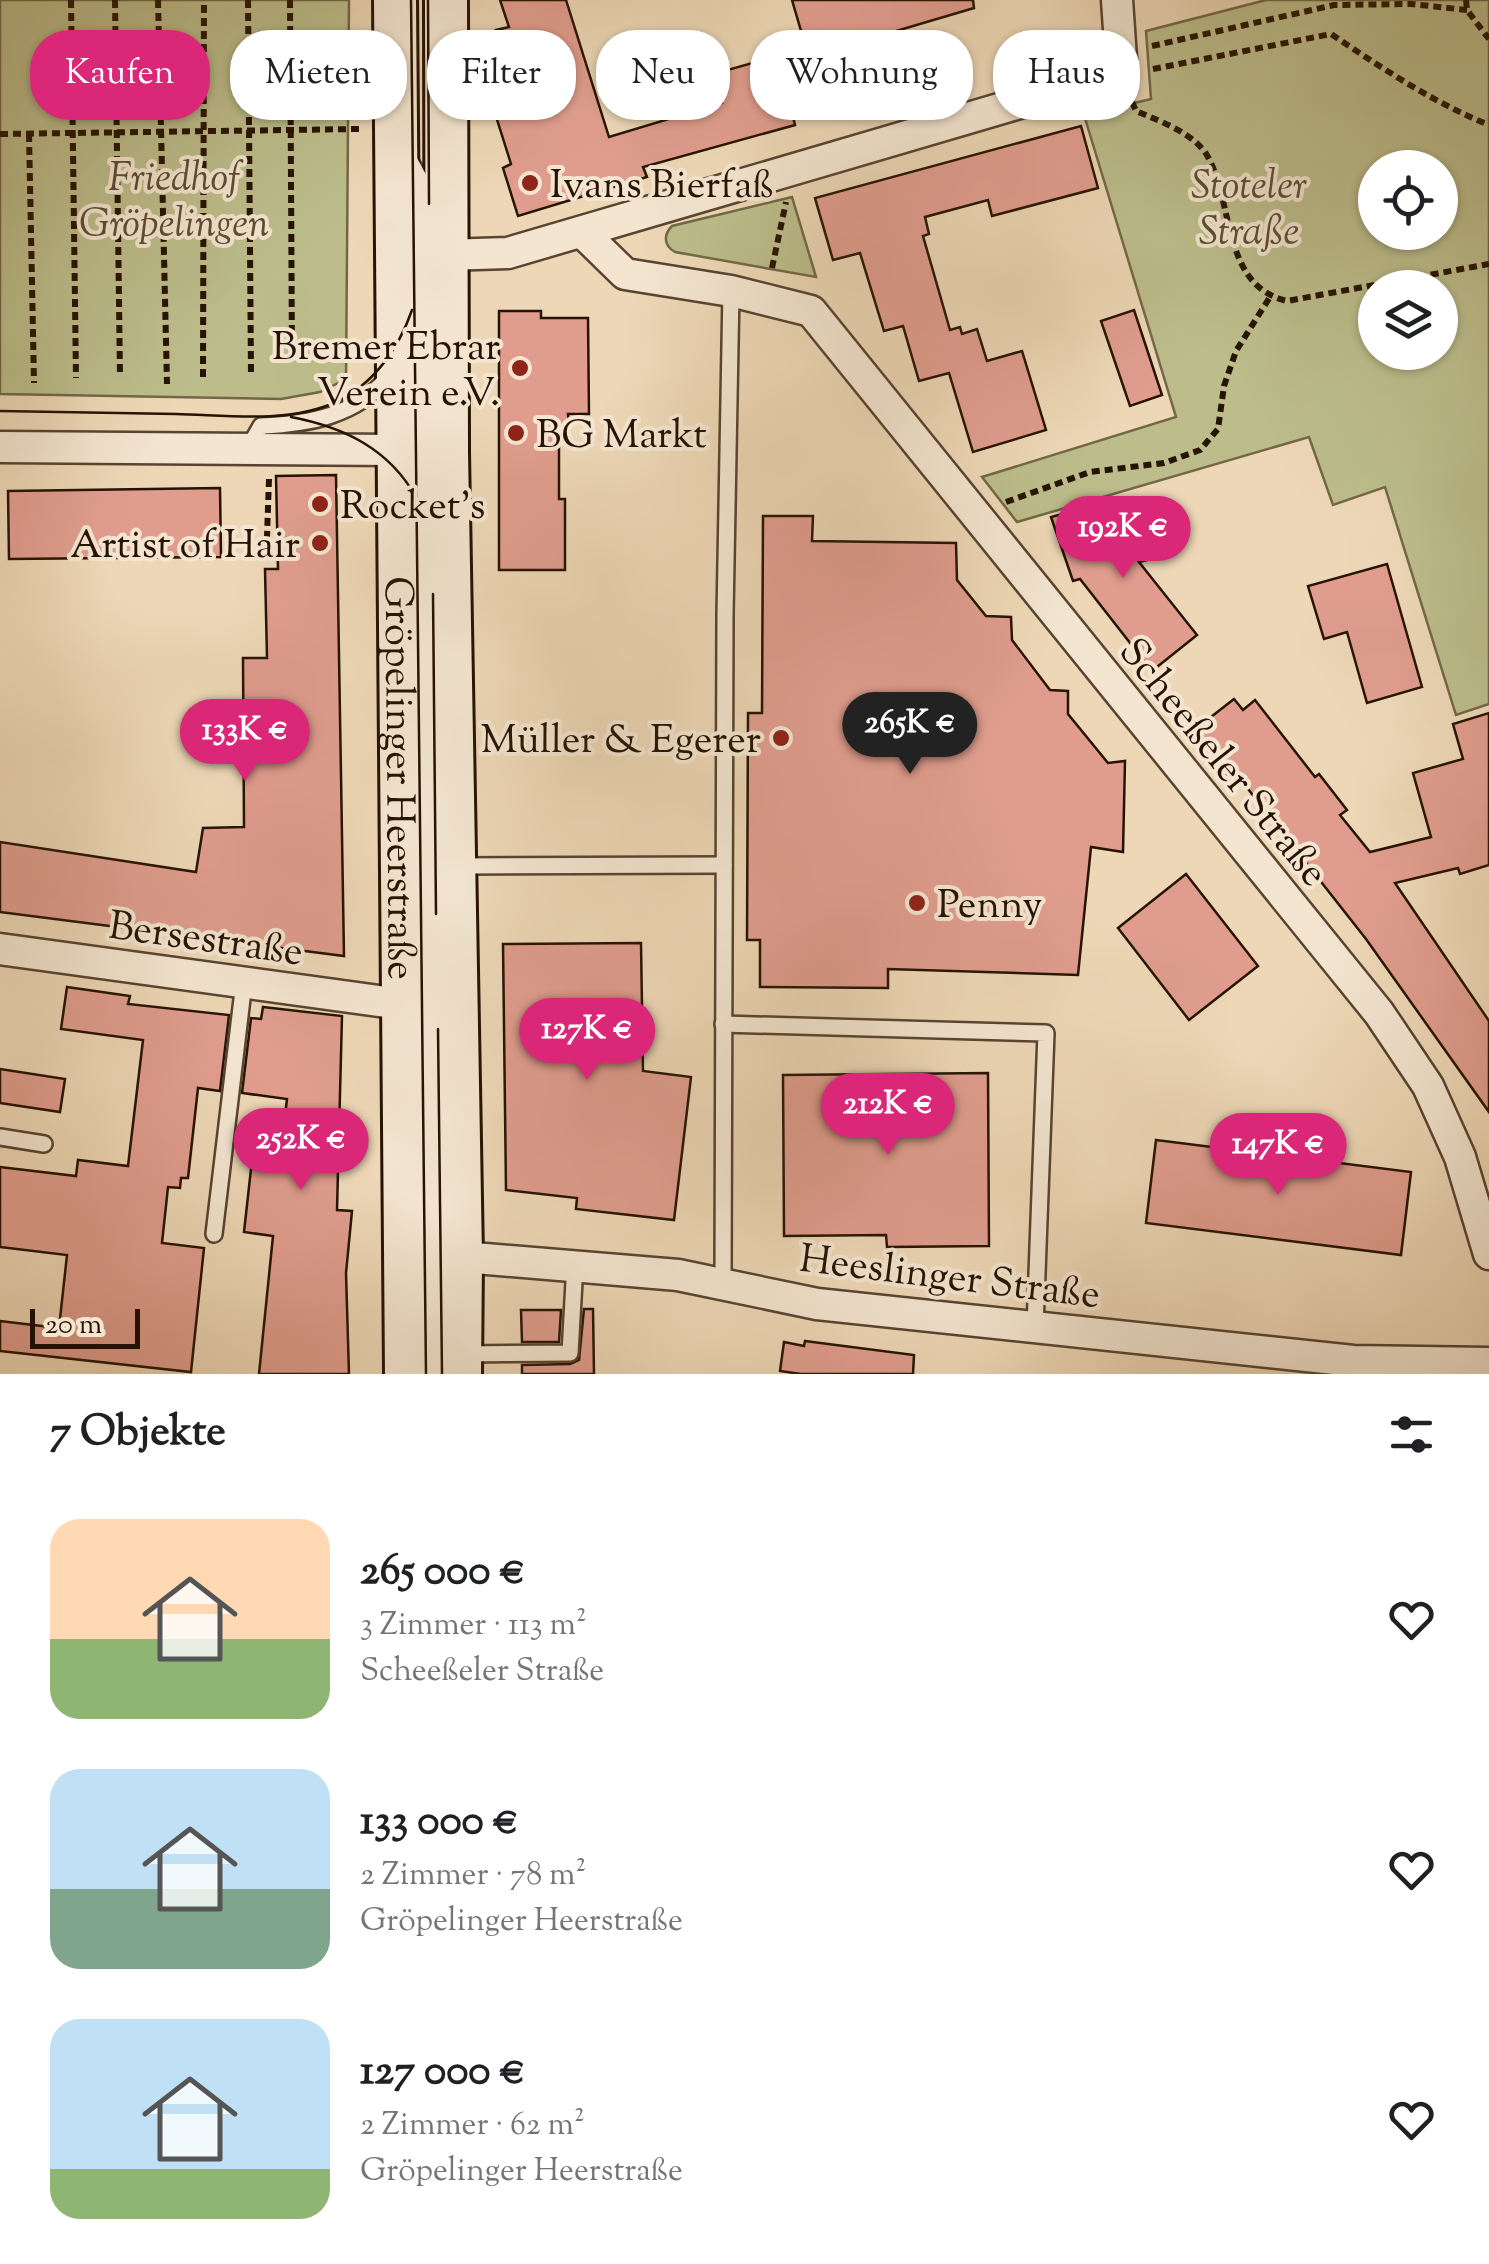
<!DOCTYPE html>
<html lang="de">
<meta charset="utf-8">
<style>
body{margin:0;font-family:"Sorts Mill Goudy",serif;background:#f2f2f2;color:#202124;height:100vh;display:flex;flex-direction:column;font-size:38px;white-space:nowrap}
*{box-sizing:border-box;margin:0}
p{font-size:32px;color:#757577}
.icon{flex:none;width:55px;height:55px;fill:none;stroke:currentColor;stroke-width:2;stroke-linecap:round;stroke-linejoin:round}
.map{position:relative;height:1374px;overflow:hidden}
.drawer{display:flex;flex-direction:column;background:#fff;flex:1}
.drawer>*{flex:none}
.banner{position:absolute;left:30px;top:30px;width:1430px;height:90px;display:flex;gap:20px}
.buttons{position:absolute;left:1358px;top:150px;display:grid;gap:20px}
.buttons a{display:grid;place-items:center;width:100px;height:100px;border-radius:50%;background:#fff;box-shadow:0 2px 8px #0004;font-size:50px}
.scale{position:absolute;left:30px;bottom:25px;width:110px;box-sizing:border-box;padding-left:10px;border:5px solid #271303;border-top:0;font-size:28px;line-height:35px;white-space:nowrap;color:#271303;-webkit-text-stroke:8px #f3e5d0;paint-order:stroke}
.price{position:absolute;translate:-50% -85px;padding:0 22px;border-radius:35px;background:#db2777;color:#fff;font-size:32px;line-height:65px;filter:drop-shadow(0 2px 5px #0008)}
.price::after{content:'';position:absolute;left:50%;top:60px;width:30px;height:22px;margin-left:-15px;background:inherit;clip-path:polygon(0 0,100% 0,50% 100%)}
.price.active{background:#222;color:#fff}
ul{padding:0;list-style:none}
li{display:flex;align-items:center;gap:30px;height:250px;padding:0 50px}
li span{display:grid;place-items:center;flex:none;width:280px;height:200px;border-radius:30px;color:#555}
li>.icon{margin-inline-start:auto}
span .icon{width:120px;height:120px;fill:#fffc;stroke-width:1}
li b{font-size:42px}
h2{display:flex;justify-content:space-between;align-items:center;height:120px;padding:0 50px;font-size:42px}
.chip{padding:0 35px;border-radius:40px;background:#fff;box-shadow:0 2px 8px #0004;font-size:35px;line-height:90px}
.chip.active{background:#db2777;color:#fff}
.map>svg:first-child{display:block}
.green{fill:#bcbd8b;stroke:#726847;stroke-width:2.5;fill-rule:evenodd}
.building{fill:#e09d8e;stroke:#271303;stroke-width:2.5}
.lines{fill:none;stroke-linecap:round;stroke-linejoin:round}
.service-casing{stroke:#584430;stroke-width:20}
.minor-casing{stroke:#584430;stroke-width:35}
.secondary-casing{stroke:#271303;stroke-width:48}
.path{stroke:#271303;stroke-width:6;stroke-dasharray:8 5;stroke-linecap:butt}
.service{stroke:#f3e5d0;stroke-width:15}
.minor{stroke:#f3e5d0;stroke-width:30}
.secondary{stroke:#f3e5d0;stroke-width:42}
.tram{stroke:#271303;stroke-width:2.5}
.poi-dot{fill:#8f2418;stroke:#f3e5d0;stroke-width:4}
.labels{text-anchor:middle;stroke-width:8;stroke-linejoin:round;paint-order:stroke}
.park-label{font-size:40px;font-style:italic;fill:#5b4e33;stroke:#f3e5d0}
.poi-label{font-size:40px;fill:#271303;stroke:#f3e5d0;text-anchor:start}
.street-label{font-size:40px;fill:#271303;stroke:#f3e5d0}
</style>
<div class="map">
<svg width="1489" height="1374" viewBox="0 0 1489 1374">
<rect width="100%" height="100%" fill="#edd7b6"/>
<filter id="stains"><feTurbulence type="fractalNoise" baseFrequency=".002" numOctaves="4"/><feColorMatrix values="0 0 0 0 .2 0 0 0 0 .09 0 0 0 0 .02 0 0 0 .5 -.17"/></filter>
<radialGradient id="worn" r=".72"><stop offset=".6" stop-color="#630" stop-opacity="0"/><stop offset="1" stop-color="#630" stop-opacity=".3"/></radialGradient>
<g class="green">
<path d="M 0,0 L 349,0 L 346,379 L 320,392 L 281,399 L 0,394 Z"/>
<path d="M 1266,0 L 1489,0 L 1489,704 L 1456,715 L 1385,487 L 1333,505 L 1309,437 L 1017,522 L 982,477 L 1176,417 L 1084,115 L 1151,99 L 1146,31 ZM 1375,168 L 1440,168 L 1440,232 L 1375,232 ZM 1375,288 L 1440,288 L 1440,352 L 1375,352 Z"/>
<path d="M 792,197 L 816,277 L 675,252 C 664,246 663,235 672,226 Z"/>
</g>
<g class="building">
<path d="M 500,0 L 566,0 L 609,137 L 722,103 L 713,74 L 806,48 L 792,0 L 973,0 L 974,8 L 852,44 L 867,97 L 793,117 L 795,125 L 643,167 L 647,177 L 518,216 L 503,168 L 511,164 L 495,113 L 519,106 L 496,30 L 509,27 Z"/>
<path d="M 1081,126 L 1098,188 L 992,216 L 988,200 L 925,217 L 929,234 L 923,236 L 950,330 L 960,327 L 962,334 L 977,329 L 987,361 L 1022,351 L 1046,430 L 973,452 L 949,373 L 919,381 L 903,326 L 884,331 L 860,253 L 833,260 L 815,198 Z"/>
<path d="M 1134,310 L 1162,395 L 1130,406 L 1101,321 Z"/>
<path d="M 499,311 L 541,311 L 541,318 L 588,318 L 589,414 L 568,414 L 569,430 L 559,429 L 559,499 L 565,499 L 565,570 L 499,570 Z"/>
<path d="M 336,475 L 344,956 L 0,912 L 0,842 L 196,872 L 203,828 L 244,827 L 243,658 L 267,658 L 265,569 L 278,569 L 276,476 Z"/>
<path d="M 220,488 L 221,557 L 9,559 L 8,491 Z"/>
<path d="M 1106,502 L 1116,535 L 1153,524 L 1162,556 L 1139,562 L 1197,635 L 1152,671 L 1080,579 L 1073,581 L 1051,517 Z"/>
<path d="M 763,516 L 813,516 L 812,541 L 956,543 L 957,580 L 986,616 L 1011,617 L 1012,640 L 1050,690 L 1068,691 L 1068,714 L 1108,763 L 1125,761 L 1123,852 L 1091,847 L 1078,975 L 888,969 L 888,988 L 760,987 L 760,940 L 747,940 L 748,713 L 762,713 Z"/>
<path d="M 1387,564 L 1422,687 L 1367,703 L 1347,632 L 1324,639 L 1308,586 Z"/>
<path d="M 1234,699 L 1243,710 L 1255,700 L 1315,777 L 1319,774 L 1347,810 L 1340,815 L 1370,852 L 1431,837 L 1413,773 L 1463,759 L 1453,724 L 1489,713 L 1489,865 L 1460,874 L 1458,868 L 1395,883 L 1489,1021 L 1489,1112 L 1366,939 L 1237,775 L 1231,780 L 1193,731 Z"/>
<path d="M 1186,874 L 1258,966 L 1189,1020 L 1118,928 Z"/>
<path d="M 641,943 L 643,1071 L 691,1077 L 674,1220 L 576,1209 L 577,1198 L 506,1190 L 503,944 Z"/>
<path d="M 67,987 L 130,996 L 128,1004 L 229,1015 L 220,1091 L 198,1088 L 188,1178 L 181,1178 L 180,1188 L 168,1187 L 162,1243 L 204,1248 L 191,1372 L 0,1351 L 0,1321 L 59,1328 L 67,1255 L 0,1247 L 0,1167 L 76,1176 L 78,1160 L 128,1166 L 143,1040 L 61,1029 Z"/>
<path d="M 263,1007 L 342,1016 L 337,1210 L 352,1211 L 346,1273 L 349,1374 L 259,1374 L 273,1236 L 244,1232 L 252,1160 L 279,1164 L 287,1099 L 242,1093 L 251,1018 L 261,1019 Z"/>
<path d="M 0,1069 L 65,1079 L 60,1112 L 0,1103 Z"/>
<path d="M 988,1073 L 989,1246 L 887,1247 L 886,1235 L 784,1236 L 783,1075 Z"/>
<path d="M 1156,1140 L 1411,1172 L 1401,1255 L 1146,1223 Z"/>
<path d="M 584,1309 L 593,1309 L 594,1374 L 522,1374 L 522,1365 L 570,1364 L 579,1360 Z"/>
<path d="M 521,1310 L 561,1310 L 559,1342 L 522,1342 Z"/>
<path d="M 805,1341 L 914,1355 L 913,1374 L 801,1374 L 780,1371 L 784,1342 L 804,1346 Z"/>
</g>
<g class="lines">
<defs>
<g id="service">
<path d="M 408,157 L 423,185 L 434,1374"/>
<path d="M 249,447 L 261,426 C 309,424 356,416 388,377"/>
<path d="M 458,866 L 724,865"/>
<path d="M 723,1024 L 1046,1033 L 1035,1327"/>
<path d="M 0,1137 L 44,1144"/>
<path d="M 214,1234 L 244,982"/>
<path d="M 723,1283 L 725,615 L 731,291"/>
<path d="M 464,1354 L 570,1353 L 575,1264"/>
</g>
<g id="minor">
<path d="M 582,232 L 625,274 L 731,291 L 811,311 L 1379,1013 L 1428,1086 L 1460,1157 L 1489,1254"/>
<path d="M 445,255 L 508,253 L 1122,73 L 1117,0"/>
<path d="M 0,447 L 397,450"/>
<path d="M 0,949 L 401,1004"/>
<path d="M 403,1252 L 678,1275 L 817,1304 L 1353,1361 L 1489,1363"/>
</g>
<g id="secondary">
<path id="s1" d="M 395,0 L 406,1374"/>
<path d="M 446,0 L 447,452 L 461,1257 L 460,1374"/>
</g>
</defs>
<use href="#service" class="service-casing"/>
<use href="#minor" class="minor-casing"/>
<use href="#secondary" class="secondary-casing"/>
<g class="path">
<path d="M 71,0 L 76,378"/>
<path d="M 115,0 L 120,376"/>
<path d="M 158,0 L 167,384"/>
<path d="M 248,0 L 251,373"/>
<path d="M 290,0 L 292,359"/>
<path d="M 1466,0 L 1467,10 L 1489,39"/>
<path d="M 1152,46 L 1334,5 L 1411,4 L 1467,10"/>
<path d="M 1153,69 L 1331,34 C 1382,68 1432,102 1489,125"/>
<path d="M 1132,102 L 1136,111 C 1159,121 1195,133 1208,157 C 1234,204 1222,286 1287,301 L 1489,264"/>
<path d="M 0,134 L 359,129"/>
<path d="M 29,134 L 34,383"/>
<path d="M 772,268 L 786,202"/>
<path d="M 203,377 L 204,0"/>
<path d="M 269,479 L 267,536 L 277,537"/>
<path d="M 1006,502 L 1090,472 L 1164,463 L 1200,450 L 1218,429 L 1224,386 L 1236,351 L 1270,297"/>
</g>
<use href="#service" class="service"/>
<use href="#minor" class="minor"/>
<use href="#secondary" class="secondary"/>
<g class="tram">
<path d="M 411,0 L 426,1374"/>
<path d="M 428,0 L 429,204"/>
<path d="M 0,411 C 59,412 118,413 176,414 C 227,415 288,424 336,402 C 373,385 399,348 412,310"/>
<path d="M 291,417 C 344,427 389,449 416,497"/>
<path d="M 433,594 L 436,914"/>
<path d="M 438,1029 L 442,1374"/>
</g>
</g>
<g class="poi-dot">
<circle cx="530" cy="183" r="10"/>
<circle cx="520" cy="368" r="10"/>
<circle cx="516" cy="433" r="10"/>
<circle cx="320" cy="504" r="10"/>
<circle cx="320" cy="543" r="10"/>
<circle cx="781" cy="738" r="10"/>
<circle cx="917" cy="903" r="10"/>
</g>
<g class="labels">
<g class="park-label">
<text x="174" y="190">Friedhof<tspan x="174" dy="46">Gröpelingen</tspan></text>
<text x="1249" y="198">Stoteler<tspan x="1249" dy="46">Straße</tspan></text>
</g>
<g class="poi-label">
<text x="550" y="197">Ivans Bierfaß</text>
<text x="500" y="359" text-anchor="end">Bremer Ebrar<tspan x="500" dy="46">Verein e.V.</tspan></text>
<text x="536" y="447">BG Markt</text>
<text x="340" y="518">Rocket's</text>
<text x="300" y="557" text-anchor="end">Artist of Hair</text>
<text x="761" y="752" text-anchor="end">Müller &amp; Egerer</text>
<text x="937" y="917">Penny</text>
</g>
<g class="street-label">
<text transform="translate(1225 761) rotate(51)" y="14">Scheeßeler Straße</text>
<text dy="14" stroke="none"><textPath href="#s1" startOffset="778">Gröpelinger Heerstraße</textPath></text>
<text transform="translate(206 937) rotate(8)" y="14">Bersestraße</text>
<text transform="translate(950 1275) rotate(7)" y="14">Heeslinger Straße</text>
</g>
</g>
<rect width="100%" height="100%" filter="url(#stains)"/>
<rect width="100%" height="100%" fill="url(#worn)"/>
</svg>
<div class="buttons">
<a><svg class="icon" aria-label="locate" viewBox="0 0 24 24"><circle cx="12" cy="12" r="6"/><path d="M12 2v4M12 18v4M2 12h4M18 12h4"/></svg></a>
<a><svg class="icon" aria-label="layers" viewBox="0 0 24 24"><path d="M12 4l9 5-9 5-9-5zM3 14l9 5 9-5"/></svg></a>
</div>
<div class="scale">20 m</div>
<b class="price" style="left:1123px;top:581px">192K €</b>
<b class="price active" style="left:910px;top:777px">265K €</b>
<b class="price" style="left:245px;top:784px">133K €</b>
<b class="price" style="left:587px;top:1083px">127K €</b>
<b class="price" style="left:888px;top:1158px">212K €</b>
<b class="price" style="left:301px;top:1193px">252K €</b>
<b class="price" style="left:1278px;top:1198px">147K €</b>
<div class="banner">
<a class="chip active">Kaufen</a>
<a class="chip">Mieten</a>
<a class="chip">Filter</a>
<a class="chip">Neu</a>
<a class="chip">Wohnung</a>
<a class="chip">Haus</a>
</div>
</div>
<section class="drawer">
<h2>7 Objekte<svg class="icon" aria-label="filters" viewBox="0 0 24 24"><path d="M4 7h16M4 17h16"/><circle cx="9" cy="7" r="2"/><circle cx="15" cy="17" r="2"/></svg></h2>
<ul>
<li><span style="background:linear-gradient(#ffd9b3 60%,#8fb573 0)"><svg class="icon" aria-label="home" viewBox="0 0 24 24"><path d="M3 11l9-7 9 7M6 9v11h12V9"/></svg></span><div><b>265 000 €</b><p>3 Zimmer · 113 m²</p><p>Scheeßeler Straße</p></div><svg class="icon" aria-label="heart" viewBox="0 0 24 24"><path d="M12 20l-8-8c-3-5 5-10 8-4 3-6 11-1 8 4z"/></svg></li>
<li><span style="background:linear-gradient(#bfe0f5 60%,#7fa58c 0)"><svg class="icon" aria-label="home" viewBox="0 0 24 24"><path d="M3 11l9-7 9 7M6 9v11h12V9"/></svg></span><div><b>133 000 €</b><p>2 Zimmer · 78 m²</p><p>Gröpelinger Heerstraße</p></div><svg class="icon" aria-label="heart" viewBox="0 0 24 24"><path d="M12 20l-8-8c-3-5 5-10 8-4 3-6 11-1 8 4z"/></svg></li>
<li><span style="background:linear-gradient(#bfe0f5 75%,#8fb573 0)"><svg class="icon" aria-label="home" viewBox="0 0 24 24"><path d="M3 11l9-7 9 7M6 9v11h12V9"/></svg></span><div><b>127 000 €</b><p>2 Zimmer · 62 m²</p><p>Gröpelinger Heerstraße</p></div><svg class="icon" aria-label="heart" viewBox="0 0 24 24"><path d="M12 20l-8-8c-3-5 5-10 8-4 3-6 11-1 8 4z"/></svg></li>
</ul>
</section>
